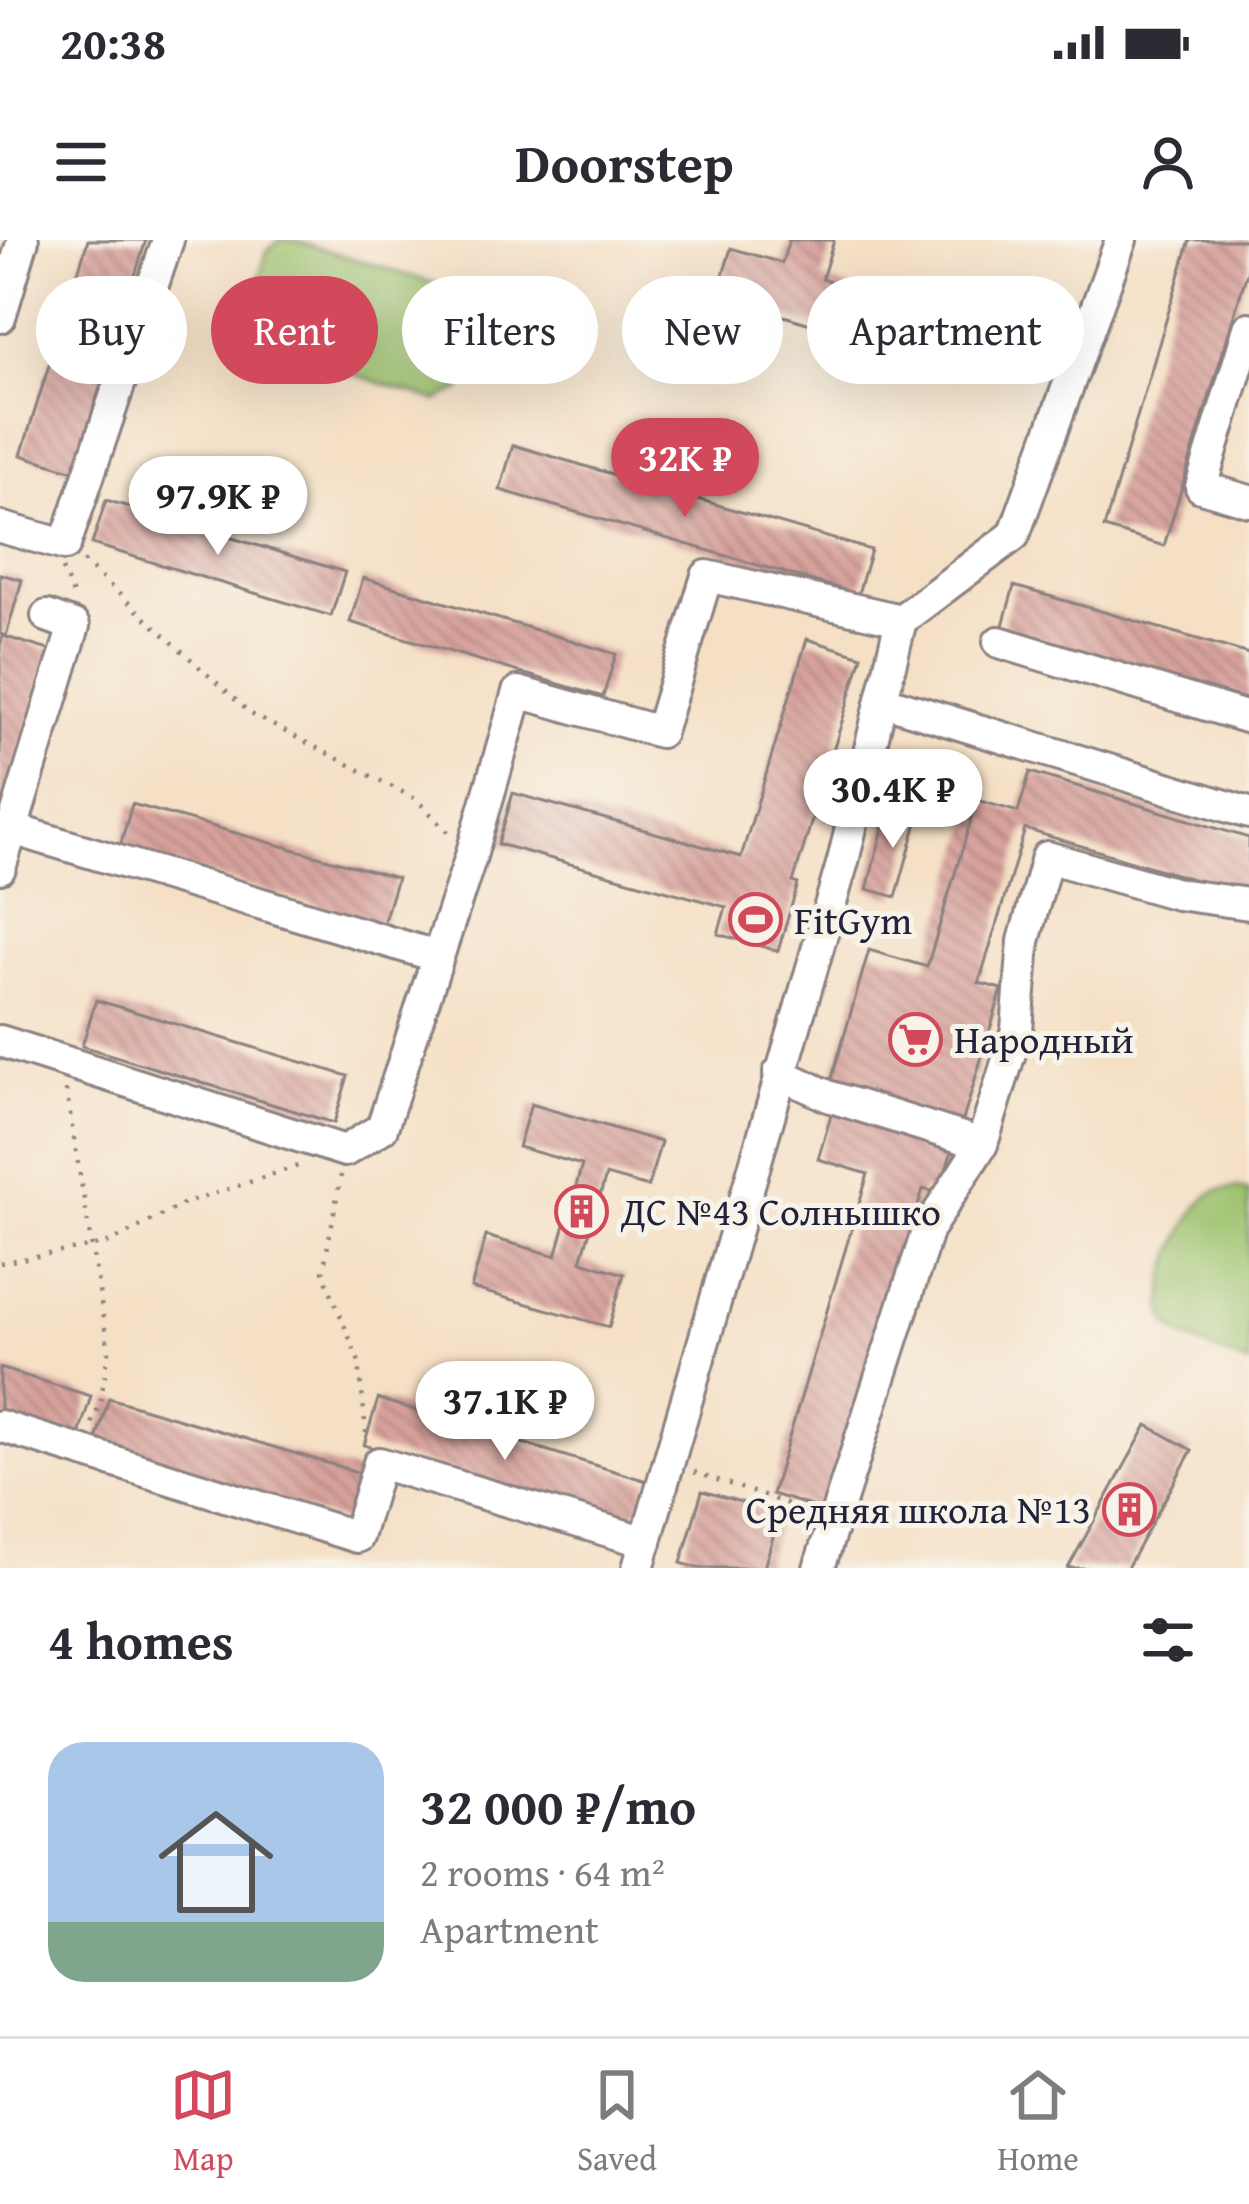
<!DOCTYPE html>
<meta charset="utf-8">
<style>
body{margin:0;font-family:"Gentium Book Plus",serif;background:#f2f2f3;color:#2b2b33;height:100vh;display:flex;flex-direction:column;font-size:45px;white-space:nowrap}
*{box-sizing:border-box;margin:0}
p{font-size:39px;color:#7c7c81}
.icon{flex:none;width:66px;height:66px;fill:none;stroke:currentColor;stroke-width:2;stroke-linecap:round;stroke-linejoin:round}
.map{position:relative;height:1328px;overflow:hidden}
.sheet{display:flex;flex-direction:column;background:#fff;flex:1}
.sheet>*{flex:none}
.guide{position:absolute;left:36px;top:36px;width:1179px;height:108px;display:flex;gap:24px}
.price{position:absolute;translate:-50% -102px;padding:0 27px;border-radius:42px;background:#fff;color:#222;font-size:39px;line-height:78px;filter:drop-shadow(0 3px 6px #0008)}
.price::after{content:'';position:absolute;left:50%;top:72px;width:36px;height:27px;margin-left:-18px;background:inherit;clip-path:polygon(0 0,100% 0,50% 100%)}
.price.active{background:#d1495b;color:#fff}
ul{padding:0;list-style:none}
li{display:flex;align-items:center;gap:36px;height:300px;padding:0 48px}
li span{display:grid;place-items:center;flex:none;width:336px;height:240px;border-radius:36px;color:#555}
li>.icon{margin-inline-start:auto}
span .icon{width:144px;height:144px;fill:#fffc;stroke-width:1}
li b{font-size:51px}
h2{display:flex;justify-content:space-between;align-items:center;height:144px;padding:0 48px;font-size:51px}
.tag{padding:0 42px;border-radius:54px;background:#fff;box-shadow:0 12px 48px #0002;font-size:42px;line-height:108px}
.tag.active{background:#d1495b;color:#fff}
.status{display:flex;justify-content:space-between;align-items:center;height:84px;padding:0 60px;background:#fff;direction:ltr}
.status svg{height:33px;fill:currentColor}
header{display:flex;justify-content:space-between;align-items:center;height:156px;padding:0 48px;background:#fff;font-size:54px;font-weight:800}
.tabs{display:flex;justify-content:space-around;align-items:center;height:168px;border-top:3px solid #e1e1e2;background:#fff;font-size:33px;color:#7c7c81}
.tabs a{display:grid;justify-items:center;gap:6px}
.tabs .active{color:#d1495b}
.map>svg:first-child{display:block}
.green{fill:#9cc26d;stroke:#5f7254;stroke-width:3}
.building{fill:url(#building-back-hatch)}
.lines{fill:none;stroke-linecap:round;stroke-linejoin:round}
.minor-casing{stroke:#8c8180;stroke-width:36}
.path{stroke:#8c8180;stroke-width:4.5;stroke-dasharray:3 9;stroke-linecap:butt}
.minor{stroke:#fff;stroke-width:30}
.labels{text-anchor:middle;stroke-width:10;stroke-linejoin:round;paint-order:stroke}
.poi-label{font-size:39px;fill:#22223b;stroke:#f7f3e8;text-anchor:start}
</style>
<div class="status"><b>20:38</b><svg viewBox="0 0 49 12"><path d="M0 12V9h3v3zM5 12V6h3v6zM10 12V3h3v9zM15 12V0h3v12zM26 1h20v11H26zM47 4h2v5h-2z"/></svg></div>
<header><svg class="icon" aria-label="menu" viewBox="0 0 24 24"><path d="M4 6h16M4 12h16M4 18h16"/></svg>Doorstep<svg class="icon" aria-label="person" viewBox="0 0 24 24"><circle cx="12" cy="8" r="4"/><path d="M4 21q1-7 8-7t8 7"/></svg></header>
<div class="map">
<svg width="1249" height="1328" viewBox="0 0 1249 1328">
<defs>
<pattern id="building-back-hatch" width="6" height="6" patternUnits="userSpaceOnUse" patternTransform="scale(3)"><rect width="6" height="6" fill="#d8a29c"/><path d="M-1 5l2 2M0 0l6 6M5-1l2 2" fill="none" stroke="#af8480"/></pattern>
</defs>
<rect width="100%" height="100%" fill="#f7f3e8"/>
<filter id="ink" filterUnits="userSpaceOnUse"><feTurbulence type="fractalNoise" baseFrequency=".00833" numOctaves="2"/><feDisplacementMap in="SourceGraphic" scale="24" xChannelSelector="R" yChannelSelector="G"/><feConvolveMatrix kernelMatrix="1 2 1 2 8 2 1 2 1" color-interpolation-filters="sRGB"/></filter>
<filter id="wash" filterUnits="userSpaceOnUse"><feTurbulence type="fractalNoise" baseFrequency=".004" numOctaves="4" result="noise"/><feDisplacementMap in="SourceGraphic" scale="48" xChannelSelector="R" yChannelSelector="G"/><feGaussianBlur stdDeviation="2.7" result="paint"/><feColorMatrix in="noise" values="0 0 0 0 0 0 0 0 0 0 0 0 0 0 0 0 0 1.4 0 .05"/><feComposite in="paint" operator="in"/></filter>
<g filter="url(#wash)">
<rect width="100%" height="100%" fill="#f5e0c6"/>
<g class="green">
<path d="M 280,0 L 293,0 L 476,56 C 496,81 470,122 461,149 L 437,161 L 256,104 L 246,84 L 267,11 Z"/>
<path d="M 1239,948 L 1249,952 L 1249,1125 C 1230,1116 1186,1102 1172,1088 C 1146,1063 1185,970 1212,953 C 1219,949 1231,949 1239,948 Z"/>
</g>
<g id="blocks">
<g class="building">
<path d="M 88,0 L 146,0 L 74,231 L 21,215 Z"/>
<path d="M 789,0 L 834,0 L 822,39 L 868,53 L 854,97 L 717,56 L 731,8 L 782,23 Z"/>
<path d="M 1190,0 L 1249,0 L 1249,26 L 1164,306 L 1104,288 Z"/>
<path d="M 513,205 L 871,310 L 858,354 L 500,250 Z"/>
<path d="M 106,260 L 345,332 L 331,376 L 92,304 Z"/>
<path d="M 0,334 L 22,340 L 6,396 L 0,394 Z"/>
<path d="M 363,338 L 616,414 L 603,457 L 350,382 Z"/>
<path d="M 1014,346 L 1249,414 L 1249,460 L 1002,389 Z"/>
<path d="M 3,396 L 52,411 L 0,578 L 0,405 Z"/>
<path d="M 807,399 L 862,416 L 793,642 L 798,644 L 778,711 L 718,694 L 726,667 L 498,604 L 513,553 L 741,617 Z"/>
<path d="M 1030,532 L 1249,598 L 1249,656 L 1025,589 L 979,743 L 1002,749 L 961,887 L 829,848 L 869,710 L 927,727 L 977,560 L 1018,572 Z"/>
<path d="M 132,564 L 397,638 L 383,684 L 119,610 Z"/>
<path d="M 889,566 L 919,575 L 896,657 L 867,649 Z"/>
<path d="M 96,760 L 348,836 L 334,883 L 82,806 Z"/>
<path d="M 531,864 L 661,902 L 648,947 L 606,935 L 581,1021 L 624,1034 L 609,1087 L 471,1048 L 486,996 L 556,1016 L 582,925 L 518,907 Z"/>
<path d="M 833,868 L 954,904 L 939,953 L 923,949 L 827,1271 L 772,1254 L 868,934 L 818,919 Z"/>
<path d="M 0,1128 L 91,1156 L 77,1201 L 0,1178 Z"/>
<path d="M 109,1158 L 364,1234 L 350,1283 L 94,1206 Z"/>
<path d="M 378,1159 L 647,1241 L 633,1287 L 364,1205 Z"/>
<path d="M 1147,1185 L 1192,1210 L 1127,1328 L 1068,1328 Z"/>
<path d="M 702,1251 L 780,1273 L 764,1328 L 697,1328 L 681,1323 Z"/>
</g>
</g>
</g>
<g filter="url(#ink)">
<use href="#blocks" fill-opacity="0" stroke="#8c8180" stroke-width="3"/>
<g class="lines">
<defs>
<g id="minor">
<path d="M 0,77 L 23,0"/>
<path d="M 1249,88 L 1201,247 L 1249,261"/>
<path d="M 0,287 L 65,305 L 168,0"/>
<path d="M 999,402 L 1249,478"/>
<path d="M 884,461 L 1249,573"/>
<path d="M 12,589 L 436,716"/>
<path d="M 0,628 L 74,386 L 47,376"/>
<path d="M 0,801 L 345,911 L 382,888 L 471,616 L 518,452 L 660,492 L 707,336 L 901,380 L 1014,295 L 1121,0"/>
<path d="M 779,833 L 828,856 L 982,904"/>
<path d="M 0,1186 L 357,1297 L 379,1223 L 646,1302"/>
<path d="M 638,1328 L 843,621 L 901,380"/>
<path d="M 819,1328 L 928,989 L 982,904 L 1017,790 L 1024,701 L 1047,617 L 1177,654 L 1249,664"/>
</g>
</defs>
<use href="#minor" class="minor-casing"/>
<g class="path">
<path d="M 83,321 L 251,474 L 416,559 L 451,595"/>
<path d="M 62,329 L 74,357"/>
<path d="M 66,850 L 109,1112 L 100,1163 L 90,1187"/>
<path d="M 341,935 L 323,1032 L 359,1122 L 367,1202"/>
<path d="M 0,1023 L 109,1003 L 183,964 L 301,925"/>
<path d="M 694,1232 L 808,1271"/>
</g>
<use href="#minor" class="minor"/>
</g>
</g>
<defs>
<symbol id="stadium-ring" viewBox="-11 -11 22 22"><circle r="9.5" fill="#f7f3e8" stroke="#d1495b" stroke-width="1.5"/><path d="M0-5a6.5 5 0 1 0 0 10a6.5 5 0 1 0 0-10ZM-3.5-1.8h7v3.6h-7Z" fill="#d1495b"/></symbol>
<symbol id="supermarket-ring" viewBox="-11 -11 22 22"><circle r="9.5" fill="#f7f3e8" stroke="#d1495b" stroke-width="1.5"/><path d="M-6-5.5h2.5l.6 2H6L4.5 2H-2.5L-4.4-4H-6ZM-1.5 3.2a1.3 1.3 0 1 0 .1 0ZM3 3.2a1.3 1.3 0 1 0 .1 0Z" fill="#d1495b"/></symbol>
<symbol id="building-ring" viewBox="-11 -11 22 22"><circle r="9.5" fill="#f7f3e8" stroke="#d1495b" stroke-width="1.5"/><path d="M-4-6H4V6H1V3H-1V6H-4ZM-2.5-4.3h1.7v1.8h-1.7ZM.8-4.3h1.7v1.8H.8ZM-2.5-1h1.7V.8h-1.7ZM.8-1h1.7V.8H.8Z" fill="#d1495b"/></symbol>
</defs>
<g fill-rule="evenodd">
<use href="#stadium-ring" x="726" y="650" width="59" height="59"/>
<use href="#supermarket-ring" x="886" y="770" width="59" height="59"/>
<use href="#building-ring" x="552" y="942" width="59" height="59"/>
<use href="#building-ring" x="1100" y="1240" width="59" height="59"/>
</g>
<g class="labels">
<g class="poi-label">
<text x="794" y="694">FitGym</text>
<text x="954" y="813">Народный</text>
<text x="621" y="985">ДС №43 Солнышко</text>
<text x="1091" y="1283" text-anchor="end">Средняя школа №13</text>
</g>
</g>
</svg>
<b class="price active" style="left:685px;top:280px">32K ₽</b>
<b class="price" style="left:218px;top:318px">97.9K ₽</b>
<b class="price" style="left:893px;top:611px">30.4K ₽</b>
<b class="price" style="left:505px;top:1223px">37.1K ₽</b>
<div class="guide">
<a class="tag">Buy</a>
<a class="tag active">Rent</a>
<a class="tag">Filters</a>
<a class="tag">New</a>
<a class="tag">Apartment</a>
</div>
</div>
<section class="sheet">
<h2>4 homes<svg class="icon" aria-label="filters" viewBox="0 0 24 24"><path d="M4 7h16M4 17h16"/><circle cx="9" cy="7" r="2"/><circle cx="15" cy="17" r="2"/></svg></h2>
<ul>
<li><span style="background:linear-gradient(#a9c7e8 75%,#7fa58c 0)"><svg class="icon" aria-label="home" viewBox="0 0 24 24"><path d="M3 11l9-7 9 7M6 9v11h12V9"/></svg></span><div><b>32 000 ₽/mo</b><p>2 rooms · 64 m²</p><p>Apartment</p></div></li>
</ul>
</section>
<nav class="tabs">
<a class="active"><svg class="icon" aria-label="map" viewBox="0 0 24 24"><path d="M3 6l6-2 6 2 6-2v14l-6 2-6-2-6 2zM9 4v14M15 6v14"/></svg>Map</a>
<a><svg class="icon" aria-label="saved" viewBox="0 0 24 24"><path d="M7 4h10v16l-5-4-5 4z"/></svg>Saved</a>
<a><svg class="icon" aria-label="home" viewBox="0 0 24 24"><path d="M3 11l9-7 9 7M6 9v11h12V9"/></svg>Home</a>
</nav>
